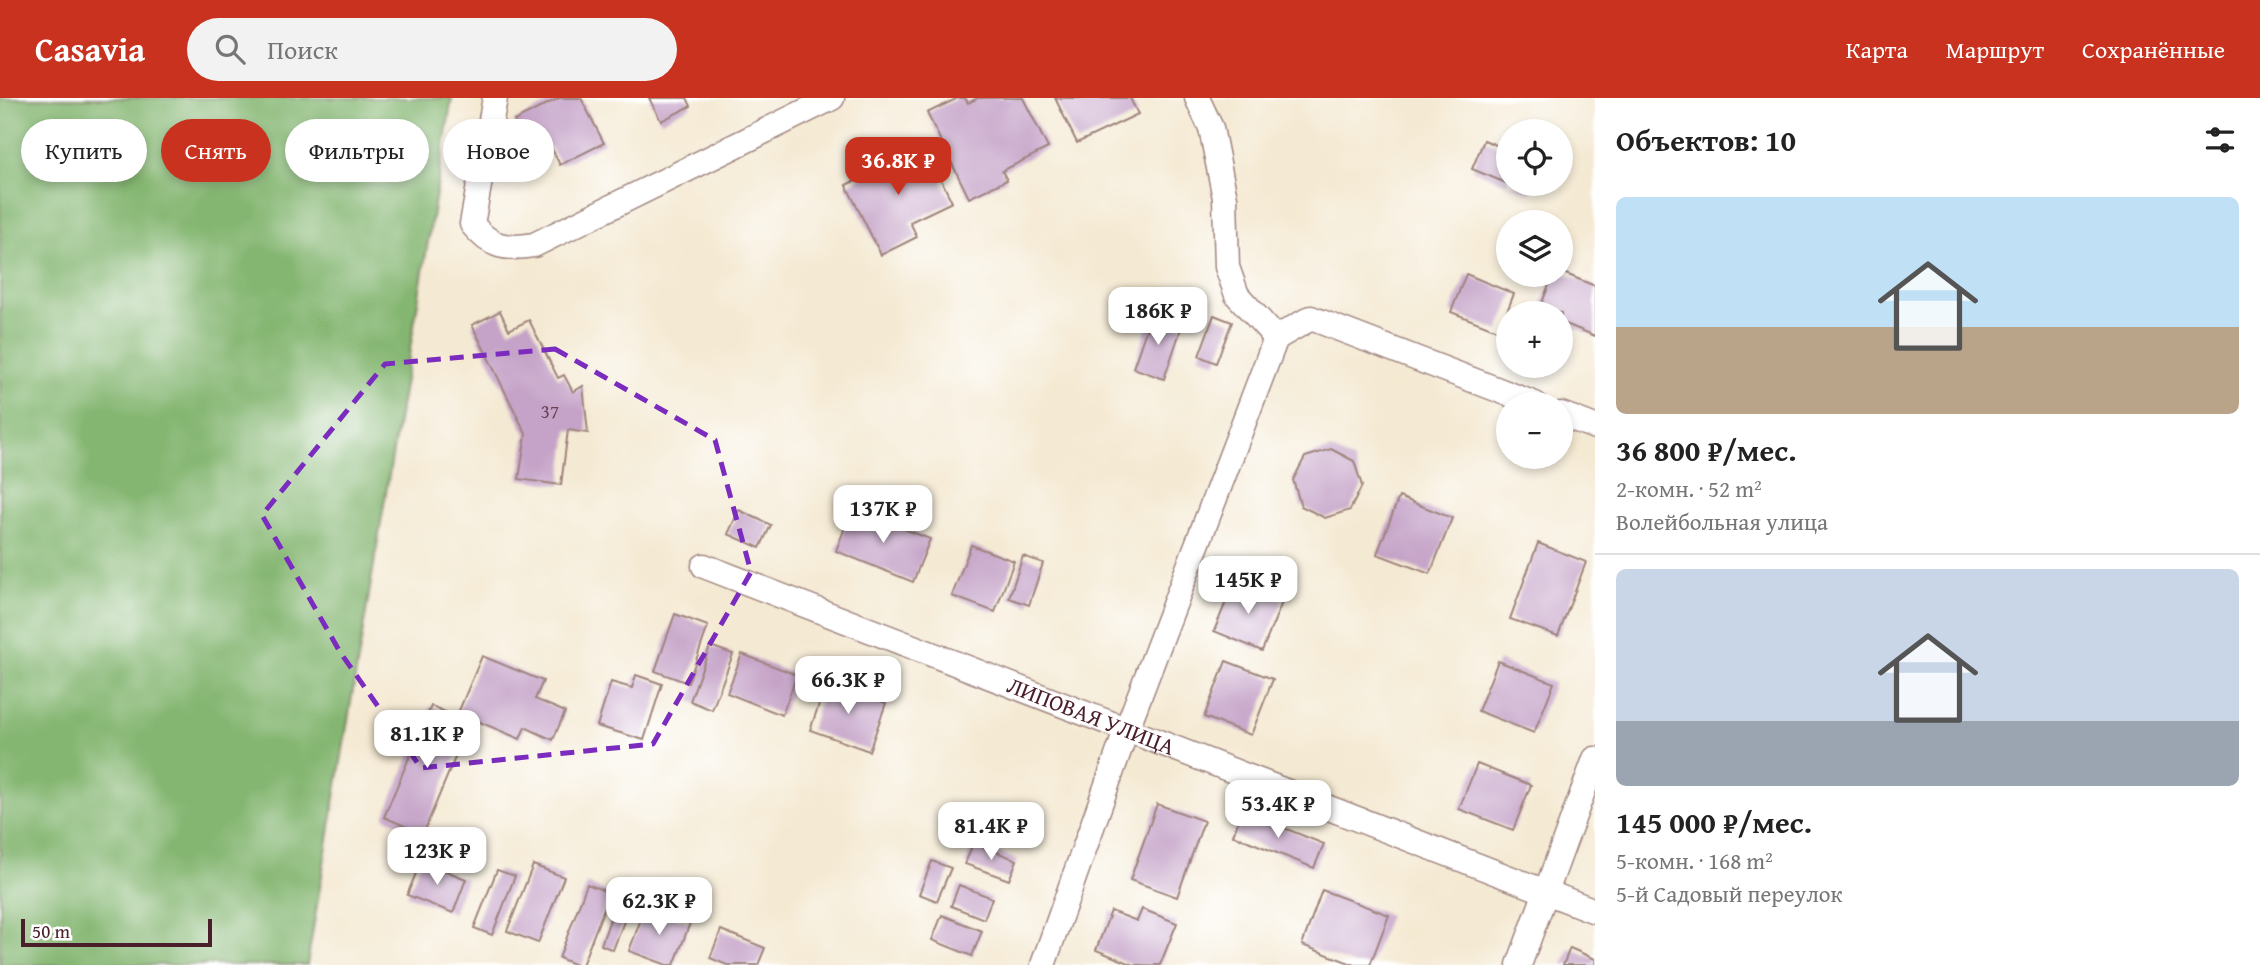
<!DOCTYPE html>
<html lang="ru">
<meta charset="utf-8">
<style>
body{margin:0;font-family:"Gentium Book Plus",serif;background:#f2f2f2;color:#222;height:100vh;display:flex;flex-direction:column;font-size:26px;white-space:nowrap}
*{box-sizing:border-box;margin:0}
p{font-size:23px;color:#767676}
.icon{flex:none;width:38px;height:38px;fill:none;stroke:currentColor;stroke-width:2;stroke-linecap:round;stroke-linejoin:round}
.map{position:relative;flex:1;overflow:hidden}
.sheet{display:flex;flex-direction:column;background:#fff;width:665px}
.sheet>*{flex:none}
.top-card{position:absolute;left:21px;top:21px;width:665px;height:63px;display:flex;gap:14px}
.buttons{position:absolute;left:1496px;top:21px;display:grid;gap:14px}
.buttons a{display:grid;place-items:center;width:77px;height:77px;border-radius:50%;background:#fff;box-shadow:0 4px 10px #0003;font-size:35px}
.scale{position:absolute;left:21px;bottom:18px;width:191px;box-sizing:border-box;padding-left:7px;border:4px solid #4a1f2b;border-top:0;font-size:19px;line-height:24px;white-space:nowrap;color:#4a1f2b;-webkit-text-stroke:5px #fff;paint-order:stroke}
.price{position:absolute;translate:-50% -60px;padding:0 16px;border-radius:14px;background:#fff;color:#222;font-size:23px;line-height:46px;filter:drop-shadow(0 2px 4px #0008)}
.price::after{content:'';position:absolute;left:50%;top:42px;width:21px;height:16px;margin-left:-10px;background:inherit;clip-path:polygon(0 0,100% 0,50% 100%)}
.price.selected{background:#c8321e;color:#fff}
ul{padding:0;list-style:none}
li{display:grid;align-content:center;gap:14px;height:371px;padding:0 21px}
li+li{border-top:2px solid #e0e0e0}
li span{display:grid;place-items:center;height:217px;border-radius:10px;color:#555}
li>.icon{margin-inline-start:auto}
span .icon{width:126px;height:126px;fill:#fffc;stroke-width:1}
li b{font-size:30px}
h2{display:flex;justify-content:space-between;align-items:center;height:84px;padding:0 21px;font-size:30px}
.chip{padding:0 24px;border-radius:32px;background:#fff;box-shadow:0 4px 10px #0003;font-size:24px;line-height:63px}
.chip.selected{background:#c8321e;color:#fff}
header{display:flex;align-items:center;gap:42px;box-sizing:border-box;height:98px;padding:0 35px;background:#c8321e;color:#fff}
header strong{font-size:33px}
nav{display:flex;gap:38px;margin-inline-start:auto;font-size:24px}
.search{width:490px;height:63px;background:#f2f2f2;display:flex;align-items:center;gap:18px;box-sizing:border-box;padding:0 24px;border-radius:38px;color:#767676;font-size:26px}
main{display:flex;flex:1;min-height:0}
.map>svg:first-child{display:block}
.forest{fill:#84b671;stroke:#676a4e;stroke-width:2}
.building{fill:#c5a3c8}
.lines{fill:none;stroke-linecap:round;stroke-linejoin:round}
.street-casing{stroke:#9f847e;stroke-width:27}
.street{stroke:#fff;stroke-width:24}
.marked{fill:none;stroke:#7b2cbf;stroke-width:5;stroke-dasharray:14 9;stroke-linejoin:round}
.labels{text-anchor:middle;stroke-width:6;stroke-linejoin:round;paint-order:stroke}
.number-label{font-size:19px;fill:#694052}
.street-label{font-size:23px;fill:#4a1f2b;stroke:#fff}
</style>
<header>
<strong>Casavia</strong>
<div class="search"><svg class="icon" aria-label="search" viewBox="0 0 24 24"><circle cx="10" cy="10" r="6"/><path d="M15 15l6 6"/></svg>Поиск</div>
<nav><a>Карта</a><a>Маршрут</a><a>Сохранённые</a></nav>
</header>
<main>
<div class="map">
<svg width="1595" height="867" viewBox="0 0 1595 867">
<rect width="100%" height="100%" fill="#fff"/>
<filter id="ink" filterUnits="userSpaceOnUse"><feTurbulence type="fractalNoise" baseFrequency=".0143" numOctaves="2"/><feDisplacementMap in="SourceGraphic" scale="14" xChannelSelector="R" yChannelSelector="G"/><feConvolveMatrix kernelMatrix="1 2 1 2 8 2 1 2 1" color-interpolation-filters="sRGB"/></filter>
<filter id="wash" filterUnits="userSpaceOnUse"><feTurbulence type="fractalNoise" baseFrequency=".00686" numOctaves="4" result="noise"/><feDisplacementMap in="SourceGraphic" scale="28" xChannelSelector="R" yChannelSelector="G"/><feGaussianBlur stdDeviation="1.57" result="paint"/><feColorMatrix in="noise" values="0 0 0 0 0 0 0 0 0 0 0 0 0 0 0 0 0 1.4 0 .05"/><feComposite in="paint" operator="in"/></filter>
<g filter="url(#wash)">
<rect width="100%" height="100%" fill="#f4e9d2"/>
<path class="forest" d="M 0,0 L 452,0 L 307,867 L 0,867 Z"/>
<g id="blocks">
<g class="building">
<path d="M 559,0 L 581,0 L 604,45 L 560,67 L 551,49 L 532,59 L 514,23 Z"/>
<path d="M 649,0 L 687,0 L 691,8 L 661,23 Z"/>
<path d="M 958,0 L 965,0 L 968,5 L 978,0 L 1023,0 L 1048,50 L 1002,73 L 1007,82 L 969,100 L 927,15 Z"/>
<path d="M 1055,0 L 1130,0 L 1138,16 L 1077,45 Z"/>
<path d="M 1484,42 L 1508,52 L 1508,86 L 1533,86 L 1530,95 L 1472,71 Z"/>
<path d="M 925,49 L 952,104 L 910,124 L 917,139 L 881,157 L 846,87 L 873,74 L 869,67 L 900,52 L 903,59 Z"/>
<path d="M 1561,174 L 1595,188 L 1595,238 L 1561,224 L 1561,215 L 1538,214 L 1553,177 L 1561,177 Z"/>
<path d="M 1466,176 L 1514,196 L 1499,233 L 1451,214 Z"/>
<path d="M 500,213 L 509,232 L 529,222 L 558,280 L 564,277 L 573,294 L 583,288 L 588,335 L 568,332 L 561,387 L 519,381 L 526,336 L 472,227 Z"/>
<path d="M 1214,217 L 1232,224 L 1216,265 L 1199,258 Z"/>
<path d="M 1151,218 L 1182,228 L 1164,281 L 1133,270 Z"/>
<path d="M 1331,351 L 1354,363 L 1362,388 L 1350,412 L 1325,420 L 1301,408 L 1293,382 L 1305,359 Z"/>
<path d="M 1399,399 L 1452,420 L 1430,476 L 1377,456 Z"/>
<path d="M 852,411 L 930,441 L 913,484 L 836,453 Z"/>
<path d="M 739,412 L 771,427 L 760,450 L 728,436 Z"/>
<path d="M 1538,445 L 1586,464 L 1558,538 L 1510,521 Z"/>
<path d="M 971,447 L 1014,463 L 995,514 L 952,498 Z"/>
<path d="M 1023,458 L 1043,465 L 1029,507 L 1009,500 Z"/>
<path d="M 1235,482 L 1283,502 L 1262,553 L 1214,533 Z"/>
<path d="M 675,516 L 708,528 L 688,585 L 655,573 Z"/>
<path d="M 710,548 L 733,556 L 712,612 L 690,603 Z"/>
<path d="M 742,556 L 797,577 L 782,617 L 727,595 Z"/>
<path d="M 482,558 L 543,583 L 535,601 L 565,614 L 553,642 L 525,629 L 520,641 L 458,615 Z"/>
<path d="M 1226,563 L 1273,581 L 1251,637 L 1204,619 Z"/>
<path d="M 1498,563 L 1554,585 L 1534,635 L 1478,613 Z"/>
<path d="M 636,577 L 662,586 L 644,642 L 597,628 L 611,584 L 632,590 Z"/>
<path d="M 827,584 L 886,605 L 869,653 L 810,632 Z"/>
<path d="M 431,608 L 470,624 L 423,736 L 384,719 Z"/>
<path d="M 1477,666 L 1531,687 L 1513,732 L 1459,711 Z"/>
<path d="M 1157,706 L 1204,723 L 1177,799 L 1130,782 Z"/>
<path d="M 1242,713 L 1324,746 L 1314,770 L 1233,737 Z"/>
<path d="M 973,745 L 1017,762 L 1009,782 L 965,766 Z"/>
<path d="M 421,763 L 466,781 L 453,815 L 407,797 Z"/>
<path d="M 932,763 L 951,770 L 937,803 L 919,796 Z"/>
<path d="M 533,767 L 564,779 L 538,845 L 507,833 Z"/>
<path d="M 497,772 L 515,778 L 492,837 L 474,830 Z"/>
<path d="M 587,786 L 610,795 L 582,867 L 576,867 L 559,860 Z"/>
<path d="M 959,787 L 992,800 L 984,821 L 951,808 Z"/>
<path d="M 1322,792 L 1389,817 L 1370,867 L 1355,867 L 1302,847 Z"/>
<path d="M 646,808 L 690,825 L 674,867 L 667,867 L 629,853 Z"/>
<path d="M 1142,811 L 1177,825 L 1160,867 L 1134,867 L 1096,852 L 1111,813 L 1137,823 Z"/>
<path d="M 613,813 L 626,818 L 613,852 L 601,847 Z"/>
<path d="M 942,817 L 982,833 L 972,858 L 932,842 Z"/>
<path d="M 721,832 L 765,850 L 758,867 L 727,867 L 710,860 Z"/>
<path d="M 1570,850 L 1595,861 L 1595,867 L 1563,867 Z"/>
</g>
</g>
</g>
<g filter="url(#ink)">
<use href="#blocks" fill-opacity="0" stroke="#9f847e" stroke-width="2"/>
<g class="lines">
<defs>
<g id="street">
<path d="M 495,0 L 472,126 C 490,149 506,152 534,147 L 832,0"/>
<path d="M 1197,0 L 1211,30 L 1225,100 L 1227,169 L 1237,197 L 1276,240"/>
<path d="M 1276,240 L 1311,220 L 1535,306"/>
<path d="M 1561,316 L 1595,329"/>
<path id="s1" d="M 704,468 L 1595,813"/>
<path d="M 1043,867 L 1126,633 L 1276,240"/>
<path d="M 1519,867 L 1595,661"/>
</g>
</defs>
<use href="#street" class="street-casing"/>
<use href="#street" class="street"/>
</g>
</g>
<path class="marked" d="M 555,251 L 715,342 L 751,474 L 653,646 L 421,670 L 340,554 L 262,417 L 385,266 Z"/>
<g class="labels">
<g class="number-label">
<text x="550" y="320">37</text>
</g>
<g class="street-label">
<text dy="8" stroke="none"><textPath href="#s1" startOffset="415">ЛИПОВАЯ УЛИЦА</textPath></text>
</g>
</g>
</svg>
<div class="buttons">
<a><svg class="icon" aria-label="locate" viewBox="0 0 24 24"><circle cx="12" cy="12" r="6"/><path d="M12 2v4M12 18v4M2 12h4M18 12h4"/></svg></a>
<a><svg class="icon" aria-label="layers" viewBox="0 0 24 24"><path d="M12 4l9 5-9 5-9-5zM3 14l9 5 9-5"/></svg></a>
<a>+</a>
<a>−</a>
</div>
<div class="scale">50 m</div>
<b class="price selected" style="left:898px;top:99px">36.8K ₽</b>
<b class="price" style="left:1158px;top:249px">186K ₽</b>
<b class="price" style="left:883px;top:447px">137K ₽</b>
<b class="price" style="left:1248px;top:518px">145K ₽</b>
<b class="price" style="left:848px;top:618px">66.3K ₽</b>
<b class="price" style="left:427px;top:672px">81.1K ₽</b>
<b class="price" style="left:1278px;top:742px">53.4K ₽</b>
<b class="price" style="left:991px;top:764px">81.4K ₽</b>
<b class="price" style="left:437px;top:789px">123K ₽</b>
<b class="price" style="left:659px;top:839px">62.3K ₽</b>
<div class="top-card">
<a class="chip">Купить</a>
<a class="chip selected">Снять</a>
<a class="chip">Фильтры</a>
<a class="chip">Новое</a>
</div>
</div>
<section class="sheet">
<h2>Объектов: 10<svg class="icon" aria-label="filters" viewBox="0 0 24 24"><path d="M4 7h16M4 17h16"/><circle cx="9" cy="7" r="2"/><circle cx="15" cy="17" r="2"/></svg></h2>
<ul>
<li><span style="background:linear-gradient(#bfe0f5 60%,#b9a48a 0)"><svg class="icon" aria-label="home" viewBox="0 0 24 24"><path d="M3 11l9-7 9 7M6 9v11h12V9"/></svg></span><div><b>36 800 ₽/мес.</b><p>2-комн. · 52 m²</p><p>Волейбольная улица</p></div></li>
<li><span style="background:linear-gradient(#c9d6e8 70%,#9aa5b1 0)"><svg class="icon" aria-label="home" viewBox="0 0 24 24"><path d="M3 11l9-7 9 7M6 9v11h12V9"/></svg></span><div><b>145 000 ₽/мес.</b><p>5-комн. · 168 m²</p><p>5-й Садовый переулок</p></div></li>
</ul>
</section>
</main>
